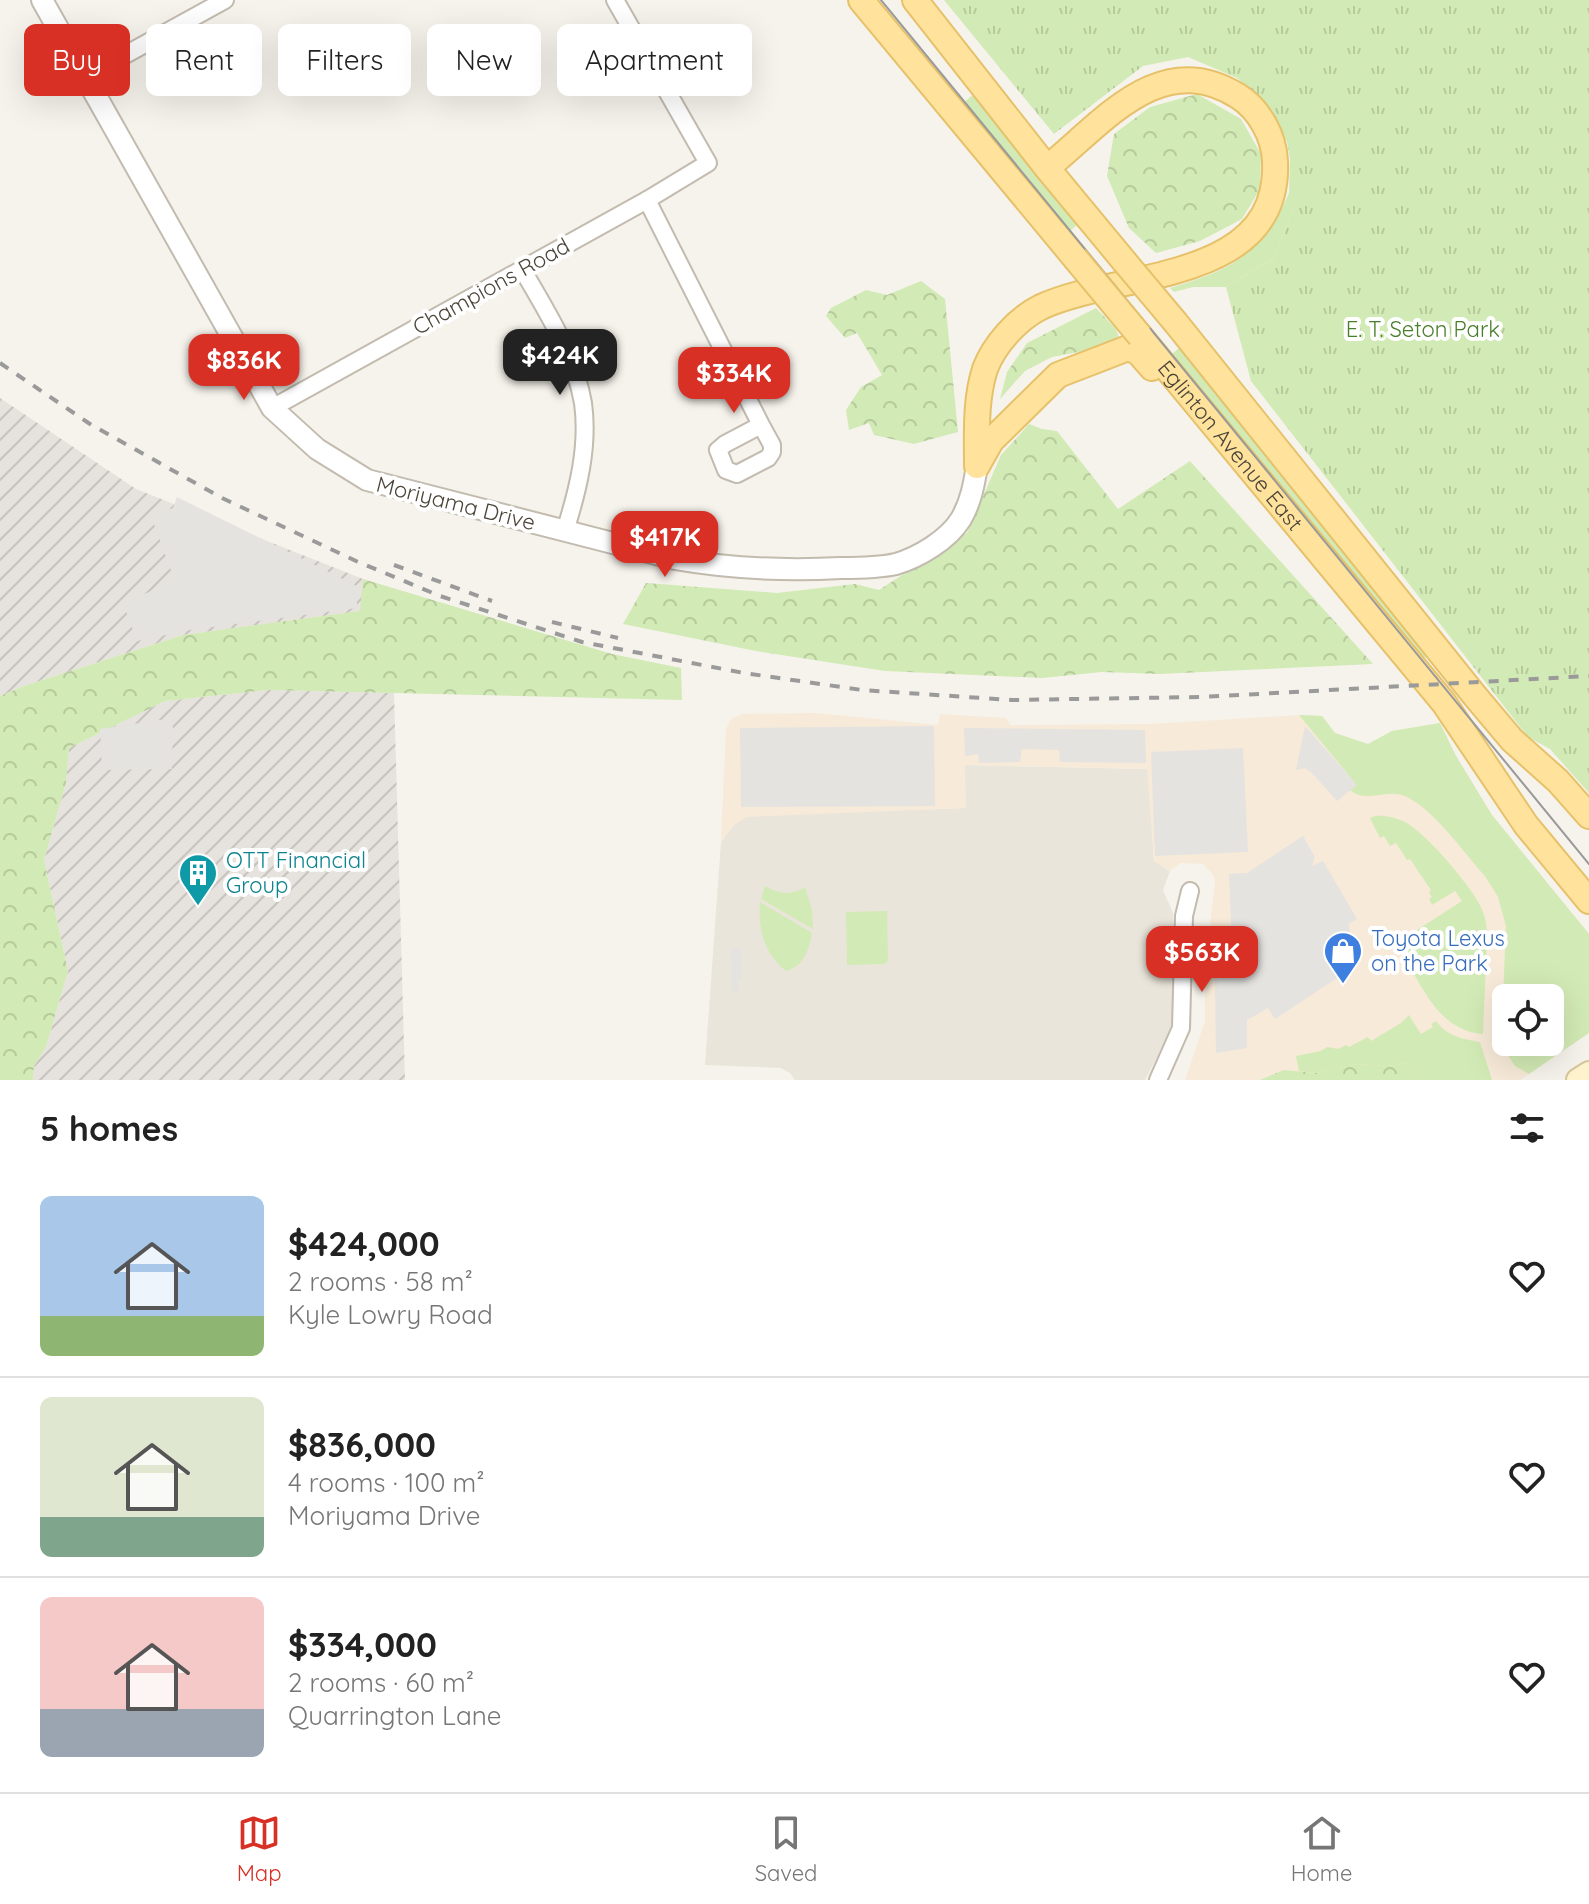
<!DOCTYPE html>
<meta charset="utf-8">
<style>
body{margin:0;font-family:Quicksand,sans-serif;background:#f6f6f6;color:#222;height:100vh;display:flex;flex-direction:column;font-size:30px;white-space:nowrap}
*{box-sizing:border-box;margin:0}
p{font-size:26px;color:#767676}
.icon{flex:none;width:44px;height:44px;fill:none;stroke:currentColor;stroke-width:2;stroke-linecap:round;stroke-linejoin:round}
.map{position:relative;height:1080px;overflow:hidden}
.panel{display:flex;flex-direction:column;background:#fff;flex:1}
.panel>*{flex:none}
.guide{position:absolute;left:24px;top:24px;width:800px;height:72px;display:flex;gap:16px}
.fabs{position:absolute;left:1492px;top:984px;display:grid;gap:16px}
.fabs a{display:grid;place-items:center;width:72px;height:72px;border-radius:12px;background:#fff;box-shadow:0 8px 32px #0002;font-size:40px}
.price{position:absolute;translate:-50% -68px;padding:0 18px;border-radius:16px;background:#d93025;color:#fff;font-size:26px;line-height:52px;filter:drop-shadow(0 2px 4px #0008)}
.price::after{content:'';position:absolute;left:50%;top:48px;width:24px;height:18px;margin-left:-12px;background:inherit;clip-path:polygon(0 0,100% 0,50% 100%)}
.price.active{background:#222;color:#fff}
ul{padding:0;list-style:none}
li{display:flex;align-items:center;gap:24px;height:200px;padding:0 40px}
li+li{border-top:2px solid #e0e0e0}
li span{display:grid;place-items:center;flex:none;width:224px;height:160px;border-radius:12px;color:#555}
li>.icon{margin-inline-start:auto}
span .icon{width:96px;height:96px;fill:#fffc;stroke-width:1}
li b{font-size:34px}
h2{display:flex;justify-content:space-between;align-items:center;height:96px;padding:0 40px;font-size:34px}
.chip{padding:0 28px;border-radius:12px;background:#fff;box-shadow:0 8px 32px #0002;font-size:28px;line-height:72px}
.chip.active{background:#d93025;color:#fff}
.dock{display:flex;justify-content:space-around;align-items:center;height:112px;border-top:2px solid #e0e0e0;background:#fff;font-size:22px;color:#767676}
.dock a{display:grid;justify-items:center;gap:4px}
.dock .active{color:#d93025}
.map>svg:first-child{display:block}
.residential{fill:#eae5da}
.commercial{fill:#f7ead8;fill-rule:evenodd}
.industrial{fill:url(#industrial-furrows)}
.grass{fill:#d2eab5;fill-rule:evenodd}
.forest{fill:url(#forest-crowns)}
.park{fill:url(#park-tufts)}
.parking{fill:#e5e3e0}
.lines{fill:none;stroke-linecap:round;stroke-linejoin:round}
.minor-casing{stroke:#c2bbae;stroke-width:20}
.tertiary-casing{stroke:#c2bbae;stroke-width:24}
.secondary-casing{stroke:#d6c79b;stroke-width:26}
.primary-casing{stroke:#e6c16a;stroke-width:28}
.minor{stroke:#fff;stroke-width:16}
.tertiary{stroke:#fff;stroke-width:20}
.secondary{stroke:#fff3cd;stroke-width:22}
.primary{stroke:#ffe39c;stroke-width:24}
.tram{stroke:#9a9a9a;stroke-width:2}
.rail{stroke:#9a9a9a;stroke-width:4;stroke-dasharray:10 10;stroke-linecap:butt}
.primary-bridge-casing{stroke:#e6c16a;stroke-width:28;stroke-linecap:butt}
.primary-bridge{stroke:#ffe39c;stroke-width:24}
.labels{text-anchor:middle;stroke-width:8;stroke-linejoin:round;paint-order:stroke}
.street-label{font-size:22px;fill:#4b4439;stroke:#fff}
.park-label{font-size:22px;fill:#4a7f2a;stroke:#fff}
.culture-label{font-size:22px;fill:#0d838f;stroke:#fff;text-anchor:start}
.shop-label{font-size:22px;fill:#366cbe;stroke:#fff;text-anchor:start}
</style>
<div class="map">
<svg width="1589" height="1080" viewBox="0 0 1589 1080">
<defs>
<pattern id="industrial-furrows" width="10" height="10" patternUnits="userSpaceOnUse" patternTransform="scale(2)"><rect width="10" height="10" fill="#e6e2dd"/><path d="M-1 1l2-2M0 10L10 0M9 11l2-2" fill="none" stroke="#c7c3be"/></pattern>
<pattern id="forest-crowns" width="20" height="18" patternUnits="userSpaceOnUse" patternTransform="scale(2)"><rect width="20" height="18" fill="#d2eab5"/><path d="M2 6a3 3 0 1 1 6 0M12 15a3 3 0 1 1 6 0" fill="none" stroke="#b6ca9c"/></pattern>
<pattern id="park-tufts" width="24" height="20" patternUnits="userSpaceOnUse" patternTransform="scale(2)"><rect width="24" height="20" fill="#d2eab5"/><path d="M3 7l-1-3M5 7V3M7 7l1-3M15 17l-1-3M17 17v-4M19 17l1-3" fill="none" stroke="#b6ca9c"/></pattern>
</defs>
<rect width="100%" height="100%" fill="#f6f3ec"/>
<path class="residential" d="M 964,765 L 1148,769 L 1154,861 L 1170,871 L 1163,890 L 1173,913 L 1176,1007 L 1168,1036 L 1145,1080 L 795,1080 L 790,1073 L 781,1068 L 705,1065 L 721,842 L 734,825 L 746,817 L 761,815 L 965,808 Z"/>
<path class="commercial" d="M 816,713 L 938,725 L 940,714 L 1006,718 L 1011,725 L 1150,724 L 1299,715 L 1322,716 L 1335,733 L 1368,744 L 1392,731 L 1440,723 L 1456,756 L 1492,815 L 1589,934 L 1589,1033 L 1520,1080 L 1185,1080 L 1205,1021 L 1205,936 L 1210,926 L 1215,882 L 1213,875 L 1203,864 L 1180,863 L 1170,871 L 1154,861 L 1147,769 L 965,765 L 966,808 L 746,817 L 734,825 L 721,842 L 726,729 L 731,719 L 742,714 ZM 1506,998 L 1550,998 L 1550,1042 L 1506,1042 Z"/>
<g class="industrial">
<path d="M 0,398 L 136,489 L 363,579 L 361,611 L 183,635 L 24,686 L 0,696 Z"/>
<path d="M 268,690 L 394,693 L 405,1080 L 33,1080 L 34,1066 L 46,1047 L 68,971 L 44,860 L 66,783 L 69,748 L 165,701 Z"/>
</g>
<g class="grass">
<path d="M 976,92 L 1080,222 L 1068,233 L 961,105 Z"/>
<path d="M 1289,193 L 1295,193 L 1294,206 L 1274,258 L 1226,287 L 1193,287 L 1174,292 L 1170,288 C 1232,270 1263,253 1289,193 Z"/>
<path d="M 1180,347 L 1431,653 L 1421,661 L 1171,355 Z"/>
<path d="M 1299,715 L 1322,716 L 1335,733 L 1368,744 L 1392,731 L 1440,723 L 1456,756 L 1492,815 L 1589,934 L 1589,1033 L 1529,1074 L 1515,1066 L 1506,1052 L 1502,1024 L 1506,926 L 1498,897 L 1485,876 C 1463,852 1435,810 1405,796 C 1386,788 1366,804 1350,790 L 1356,784 ZM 1506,998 L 1550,998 L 1550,1042 L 1506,1042 Z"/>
<path d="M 1375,816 C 1385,815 1396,818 1405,822 C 1425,832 1472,887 1481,907 C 1486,918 1487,927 1487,938 L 1483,1034 C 1438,1031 1421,984 1400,949 L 1403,946 L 1400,941 L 1462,901 L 1455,891 L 1432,905 L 1429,899 L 1432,897 L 1429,892 L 1431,890 L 1410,859 L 1407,860 L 1396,843 L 1390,846 L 1384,836 L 1380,838 L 1370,818 Z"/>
<path d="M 765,886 C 779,894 791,896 805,887 L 812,910 L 813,929 L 761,899 Z"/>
<path d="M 760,902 L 812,933 C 809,950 804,966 786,971 C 764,953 758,930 760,902 Z"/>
<path d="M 887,911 L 888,961 L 885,964 L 847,965 L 846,912 Z"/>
<path d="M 1409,1015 L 1421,1034 L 1433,1027 L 1431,1024 L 1436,1021 C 1447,1036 1462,1039 1480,1042 L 1492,1080 L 1422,1080 L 1407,1063 L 1390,1066 L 1357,1064 L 1316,1073 L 1299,1071 L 1296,1056 L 1321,1051 L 1327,1047 L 1338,1049 L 1346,1045 L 1349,1047 L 1368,1037 L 1371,1041 L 1401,1023 Z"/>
</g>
<g class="forest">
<path d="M 1197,94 L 1241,119 L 1261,154 L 1260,189 L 1242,219 L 1200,241 L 1156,253 L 1129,228 L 1107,176 L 1114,134 L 1150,107 Z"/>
<path d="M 921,281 L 945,299 L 958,432 L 914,444 L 874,435 L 869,423 L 849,430 L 846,410 L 861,387 L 882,375 L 857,333 L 845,338 L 826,316 L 831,308 L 866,290 L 887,295 Z"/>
<path d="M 1096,308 L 1116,329 L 1121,344 L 1052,357 L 1025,371 L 1000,399 L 1007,372 L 1027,343 Z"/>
<path d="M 1029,424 L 1042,429 L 1057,431 L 1118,509 L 1190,461 L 1373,664 L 1160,674 L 1102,672 L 1042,678 L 885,671 L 756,651 L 623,624 L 646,583 L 777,593 L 855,584 L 879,590 L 967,533 L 1001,455 Z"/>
<path d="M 363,579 L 612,654 L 681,668 L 682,700 L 268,690 L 165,701 L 69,748 L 66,783 L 44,860 L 68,971 L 46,1047 L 34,1066 L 33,1080 L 0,1080 L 0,696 L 24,686 L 183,635 L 360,611 Z"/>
<path d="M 1407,1063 L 1422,1080 L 1260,1080 L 1284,1070 L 1316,1073 L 1357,1064 L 1390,1066 Z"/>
</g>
<path class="park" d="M 944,0 L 1589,0 L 1589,793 L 1550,749 L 1528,737 L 1251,381 L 1226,287 L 1274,258 L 1294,206 L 1294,194 L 1289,193 L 1290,159 L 1287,142 L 1272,110 L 1260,97 L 1237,78 L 1188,57 L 1143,66 L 1054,134 Z"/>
<g class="parking">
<path d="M 177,497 L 357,586 L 357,608 L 190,630 L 137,641 L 123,603 L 175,581 L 151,516 L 173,508 Z"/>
<path d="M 173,718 L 172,769 L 102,770 L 100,729 Z"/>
<path d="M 934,726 L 935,806 L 741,807 L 740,728 Z"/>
<path d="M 1305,726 L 1357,785 L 1337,801 L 1312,773 L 1305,768 L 1296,770 Z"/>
<path d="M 964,728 L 1145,730 L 1146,763 L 1060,762 L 1059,750 L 1022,749 L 1020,762 L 979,763 L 978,754 L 965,756 Z"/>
<path d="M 1243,748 L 1248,852 L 1155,856 L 1151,752 Z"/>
<path d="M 1303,836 L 1315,857 L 1312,866 L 1323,861 L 1357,919 L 1349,924 L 1351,945 L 1345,959 L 1351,969 L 1275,1019 L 1268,1008 L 1247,1020 L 1247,1048 L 1216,1053 L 1214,929 L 1229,928 L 1231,924 L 1229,874 L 1247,873 Z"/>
<path d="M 741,947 L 742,979 L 738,980 L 739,993 L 732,993 L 731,948 Z"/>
</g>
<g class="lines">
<defs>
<g id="minor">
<path d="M 85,77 L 225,0"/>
<path d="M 647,200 L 761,425 L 725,444 L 718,450 L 726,470 L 737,474 L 768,458 L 772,452 L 772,445 L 761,425"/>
<path d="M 522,269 C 546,310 575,356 583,403 C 589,446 578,490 565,531"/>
<path d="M 272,408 L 647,200 L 708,163 L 615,0"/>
<path d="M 1158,1080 L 1181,1028 L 1184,916 L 1190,891"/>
</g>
<path id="tertiary" d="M 42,0 L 272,408 L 317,449 L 367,480 L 675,559 C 732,569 783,571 841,568 C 859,568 878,568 896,564 C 919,557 948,540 961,519 C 971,502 974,484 977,466"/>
<path id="secondary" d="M 1578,1080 L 1589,1073"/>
<g id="primary">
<path d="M 861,0 L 1075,258"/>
<path d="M 915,0 L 1047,168 L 1124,261"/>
<path d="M 1176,323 L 1475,696 L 1512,740 L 1558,781 L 1589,816"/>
<path id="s1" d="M 1140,336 L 1444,703 L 1526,825 L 1589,901"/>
<path d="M 978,464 L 991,441 L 1058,375 L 1128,348 L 1138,352 L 1152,368"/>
<path d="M 977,466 C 977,434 975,400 985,369 C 994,345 1017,319 1041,307 C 1118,271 1281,284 1275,161 C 1274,136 1259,109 1238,96 C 1160,47 1103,123 1047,168"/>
</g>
</defs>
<use href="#minor" class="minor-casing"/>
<use href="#tertiary" class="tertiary-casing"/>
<use href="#secondary" class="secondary-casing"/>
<use href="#primary" class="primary-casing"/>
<use href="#minor" class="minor"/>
<use href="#tertiary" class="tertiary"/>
<use href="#secondary" class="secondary"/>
<use href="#primary" class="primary"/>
<path class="tram" d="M 881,0 L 1589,864"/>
<g class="rail">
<path d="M 0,363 L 90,424 L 222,498 L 356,561 L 440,596 L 582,642 L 744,673 L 862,690 L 1012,700 L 1202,697 L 1589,676"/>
<path d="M 394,565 L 492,601"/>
<path d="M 552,622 L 618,638"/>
</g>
<defs>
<g id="primary-bridge">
<path d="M 1075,258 L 1140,336"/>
<path d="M 1124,261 L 1176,323"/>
</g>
</defs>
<use href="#primary-bridge" class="primary-bridge-casing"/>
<use href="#primary-bridge" class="primary-bridge"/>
</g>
<defs>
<symbol id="building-pin" viewBox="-11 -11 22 30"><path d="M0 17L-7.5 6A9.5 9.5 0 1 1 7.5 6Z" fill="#0f9aa8" stroke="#fff"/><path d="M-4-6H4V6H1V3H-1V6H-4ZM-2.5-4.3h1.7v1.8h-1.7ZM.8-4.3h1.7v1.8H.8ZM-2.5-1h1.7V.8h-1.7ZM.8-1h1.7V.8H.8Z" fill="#fff"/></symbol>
<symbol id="shop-pin" viewBox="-11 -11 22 30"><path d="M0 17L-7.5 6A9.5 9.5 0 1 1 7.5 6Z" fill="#3f7fe0" stroke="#fff"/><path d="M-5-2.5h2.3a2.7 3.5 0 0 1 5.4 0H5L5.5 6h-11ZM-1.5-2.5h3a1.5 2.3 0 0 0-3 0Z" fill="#fff"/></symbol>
</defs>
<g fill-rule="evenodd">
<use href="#building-pin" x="176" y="851" width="44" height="60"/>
<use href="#shop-pin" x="1321" y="929" width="44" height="60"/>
</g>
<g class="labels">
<g class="street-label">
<text transform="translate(491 286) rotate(-29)" y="8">Champions Road</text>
<text dy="8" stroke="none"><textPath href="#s1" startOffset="142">Eglinton Avenue East</textPath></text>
<text transform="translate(456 503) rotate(14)" y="8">Moriyama Drive</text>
</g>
<g class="park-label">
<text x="1423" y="337">E. T. Seton Park</text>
</g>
<g class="culture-label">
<text x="226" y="868">OTT Financial<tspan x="226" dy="25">Group</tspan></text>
</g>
<g class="shop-label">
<text x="1371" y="946">Toyota Lexus<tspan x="1371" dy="25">on the Park</tspan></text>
</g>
</g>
</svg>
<div class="fabs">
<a><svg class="icon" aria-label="locate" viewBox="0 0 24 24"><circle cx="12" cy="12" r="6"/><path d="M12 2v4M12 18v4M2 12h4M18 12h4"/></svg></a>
</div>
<b class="price active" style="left:560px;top:397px">$424K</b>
<b class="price" style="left:244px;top:402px">$836K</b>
<b class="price" style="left:734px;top:415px">$334K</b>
<b class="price" style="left:665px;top:579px">$417K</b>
<b class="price" style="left:1202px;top:994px">$563K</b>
<div class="guide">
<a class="chip active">Buy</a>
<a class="chip">Rent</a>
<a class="chip">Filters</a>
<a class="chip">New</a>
<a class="chip">Apartment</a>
</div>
</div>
<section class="panel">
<h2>5 homes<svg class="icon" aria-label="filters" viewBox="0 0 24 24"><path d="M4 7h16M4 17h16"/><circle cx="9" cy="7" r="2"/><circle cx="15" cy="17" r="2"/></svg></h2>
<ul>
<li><span style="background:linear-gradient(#a9c7e8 75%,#8fb573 0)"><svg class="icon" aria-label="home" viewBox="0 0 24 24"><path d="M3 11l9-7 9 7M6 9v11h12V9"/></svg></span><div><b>$424,000</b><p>2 rooms · 58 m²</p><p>Kyle Lowry Road</p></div><svg class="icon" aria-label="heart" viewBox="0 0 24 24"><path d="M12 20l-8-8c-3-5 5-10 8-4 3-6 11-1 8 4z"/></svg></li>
<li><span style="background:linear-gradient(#dfe7d0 75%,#7fa58c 0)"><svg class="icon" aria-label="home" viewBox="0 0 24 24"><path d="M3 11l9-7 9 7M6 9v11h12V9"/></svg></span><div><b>$836,000</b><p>4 rooms · 100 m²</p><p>Moriyama Drive</p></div><svg class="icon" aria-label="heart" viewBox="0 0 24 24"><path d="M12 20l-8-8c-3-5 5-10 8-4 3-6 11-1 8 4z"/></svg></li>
<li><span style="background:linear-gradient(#f6c9c9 70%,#9aa5b1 0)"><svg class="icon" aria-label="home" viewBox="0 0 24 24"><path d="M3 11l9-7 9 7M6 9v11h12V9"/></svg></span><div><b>$334,000</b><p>2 rooms · 60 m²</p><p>Quarrington Lane</p></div><svg class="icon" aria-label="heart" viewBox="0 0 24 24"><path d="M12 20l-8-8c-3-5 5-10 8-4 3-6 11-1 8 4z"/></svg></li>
</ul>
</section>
<nav class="dock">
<a class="active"><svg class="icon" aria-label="map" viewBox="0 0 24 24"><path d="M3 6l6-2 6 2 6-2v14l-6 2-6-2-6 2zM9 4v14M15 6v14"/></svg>Map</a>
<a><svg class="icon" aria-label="saved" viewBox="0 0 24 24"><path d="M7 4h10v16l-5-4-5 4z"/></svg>Saved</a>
<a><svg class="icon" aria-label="home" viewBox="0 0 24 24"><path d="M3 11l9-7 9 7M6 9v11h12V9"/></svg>Home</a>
</nav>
